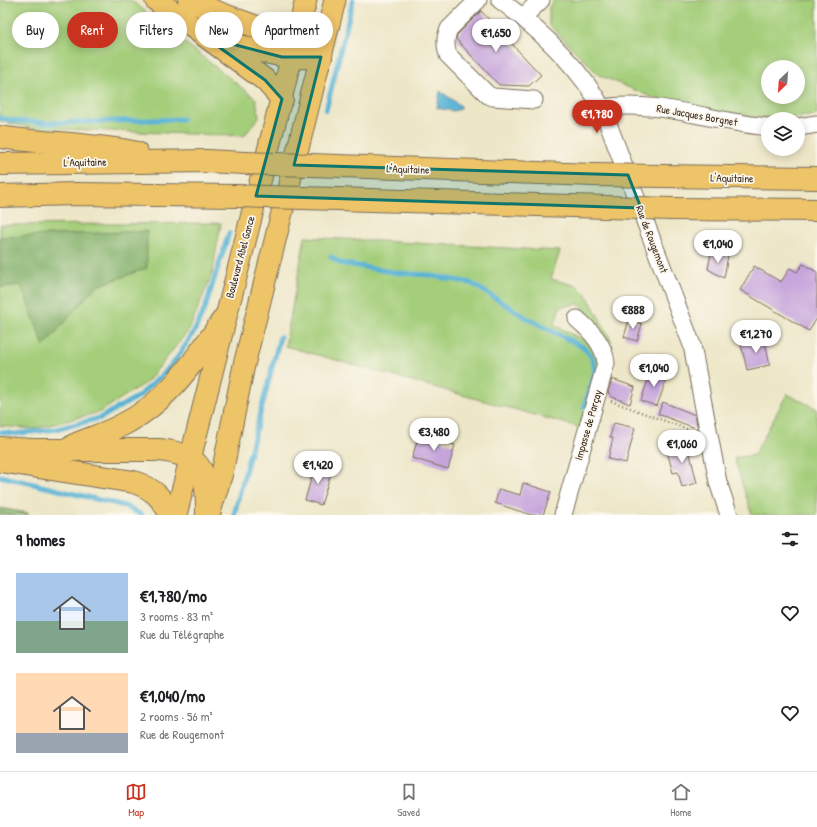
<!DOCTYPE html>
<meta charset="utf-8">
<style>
body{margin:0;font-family:"Patrick Hand",sans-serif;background:#f2f2f2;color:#202124;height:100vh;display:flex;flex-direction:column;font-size:15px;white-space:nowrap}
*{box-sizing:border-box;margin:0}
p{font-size:13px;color:#757577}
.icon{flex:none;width:22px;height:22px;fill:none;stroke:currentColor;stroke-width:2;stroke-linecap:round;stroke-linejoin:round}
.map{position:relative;height:515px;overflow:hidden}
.panel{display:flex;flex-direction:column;background:#fff;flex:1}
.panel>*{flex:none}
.top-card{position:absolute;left:12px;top:12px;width:400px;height:36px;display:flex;gap:8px}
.needle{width:26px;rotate:205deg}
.tools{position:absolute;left:761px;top:60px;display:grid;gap:8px}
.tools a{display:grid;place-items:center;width:44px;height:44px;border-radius:50%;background:#fff;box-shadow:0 2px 10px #0003;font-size:20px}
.price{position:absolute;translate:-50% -34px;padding:0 9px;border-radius:14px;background:#fff;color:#222;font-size:13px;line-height:26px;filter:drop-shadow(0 1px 2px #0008)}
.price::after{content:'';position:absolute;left:50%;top:24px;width:12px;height:9px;margin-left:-6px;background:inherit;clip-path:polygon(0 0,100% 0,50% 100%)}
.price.selected{background:#c8321e;color:#fff}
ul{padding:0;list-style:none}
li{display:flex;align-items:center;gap:12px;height:100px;padding:0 16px}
li span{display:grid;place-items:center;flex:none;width:112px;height:80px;border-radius:0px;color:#555}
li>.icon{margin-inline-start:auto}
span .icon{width:48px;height:48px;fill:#fffc;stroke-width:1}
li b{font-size:17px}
h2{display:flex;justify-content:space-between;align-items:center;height:48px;padding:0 16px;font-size:17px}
.pill{padding:0 14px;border-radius:18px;background:#fff;box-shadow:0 2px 10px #0003;font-size:14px;line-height:36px}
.pill.selected{background:#c8321e;color:#fff}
.dock{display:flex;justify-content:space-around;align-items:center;height:56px;border-top:1px solid #e0e0e0;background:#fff;font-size:11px;color:#757577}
.dock a{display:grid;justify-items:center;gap:2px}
.dock .selected{color:#c8321e}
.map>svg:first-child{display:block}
.green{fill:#a4ce7a;stroke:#707c4c;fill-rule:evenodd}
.forest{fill:#83b16a;stroke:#5f6e44}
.water{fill:#58b3d6;stroke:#4a6e7a}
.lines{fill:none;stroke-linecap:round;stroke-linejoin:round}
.stream{stroke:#58b3d6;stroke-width:5}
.building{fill:#c6a4dc}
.minor-casing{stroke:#796c59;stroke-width:19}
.major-casing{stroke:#796c59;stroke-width:23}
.highway-casing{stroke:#796c59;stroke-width:24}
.path{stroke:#796c59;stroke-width:2.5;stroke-dasharray:1 3;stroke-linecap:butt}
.minor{stroke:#fff;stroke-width:17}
.major{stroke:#eec469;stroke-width:21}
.highway{stroke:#eec469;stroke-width:22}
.highway-bridge-casing{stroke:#796c59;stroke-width:24;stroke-linecap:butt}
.highway-bridge{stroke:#eec469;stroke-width:22}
.marked{fill:#0f766e;fill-opacity:0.2;stroke:#0f766e;stroke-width:3;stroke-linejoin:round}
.labels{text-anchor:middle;stroke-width:3.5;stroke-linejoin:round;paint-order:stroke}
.street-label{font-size:11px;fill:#3b2a1e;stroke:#fbf7ec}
</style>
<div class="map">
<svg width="817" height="515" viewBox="0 0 817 515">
<rect width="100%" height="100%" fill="#fbf7ec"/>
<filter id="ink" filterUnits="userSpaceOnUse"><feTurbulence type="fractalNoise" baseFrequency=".025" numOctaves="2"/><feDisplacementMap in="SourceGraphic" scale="8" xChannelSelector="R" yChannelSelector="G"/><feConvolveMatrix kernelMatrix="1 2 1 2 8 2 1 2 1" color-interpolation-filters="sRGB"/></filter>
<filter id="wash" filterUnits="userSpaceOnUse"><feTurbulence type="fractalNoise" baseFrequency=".012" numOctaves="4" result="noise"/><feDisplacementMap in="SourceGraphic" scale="16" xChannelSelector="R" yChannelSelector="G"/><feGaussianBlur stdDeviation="0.9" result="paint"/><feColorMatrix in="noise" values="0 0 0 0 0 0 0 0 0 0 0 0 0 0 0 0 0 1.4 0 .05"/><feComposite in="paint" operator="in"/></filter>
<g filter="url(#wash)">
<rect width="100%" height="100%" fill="#ede6c7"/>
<g class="green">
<path d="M 0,0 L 131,0 L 256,99 L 259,117 L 244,136 L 32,128 L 0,121 Z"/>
<path d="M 554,0 L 817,0 L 817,115 L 783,119 L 729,115 L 656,99 L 599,75 L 549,25 L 549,7 ZM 768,67 L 798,67 L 798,97 L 768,97 Z"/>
<path d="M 221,223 L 212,274 L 189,330 L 148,381 L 100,412 L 34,429 L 0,426 L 0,225 Z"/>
<path d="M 305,237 L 560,251 L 551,279 L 578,286 L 587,295 L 612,342 C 597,336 591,315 579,304 L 560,307 L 554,325 L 589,343 L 602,367 L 582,428 L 285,346 Z"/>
<path d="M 787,394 L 817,409 L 817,515 L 752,515 L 734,458 L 754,455 Z"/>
</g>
<g class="forest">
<path d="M 147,231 L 147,268 L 95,287 L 44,346 L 21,285 L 0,287 L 0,237 Z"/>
<path d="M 0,508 L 28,513 L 28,515 L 0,515 Z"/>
</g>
<path class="water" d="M 440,91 L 461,106 L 461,109 L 453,111 L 437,108 Z"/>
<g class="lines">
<g class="stream">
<path d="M 326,110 L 353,0"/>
<path d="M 0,118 L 17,121 L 50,123 L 182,119"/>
<path d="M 331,257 L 340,263 L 399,273 L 428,275 L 471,283 L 527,318 L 581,346 C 605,363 591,384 584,407"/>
<path d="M 0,432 L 15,434 L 57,429 L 100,418 L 139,396 L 162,375 L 175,361 L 194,332 L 205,308 L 229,233"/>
<path d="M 0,476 L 125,506 L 142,515"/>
<path d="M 234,515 L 280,337"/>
</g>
</g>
<g id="blocks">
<g class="building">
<path d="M 481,11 L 541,75 L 529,86 L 499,85 L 456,39 L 457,35 Z"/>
<path d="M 711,253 L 728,255 L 724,278 L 708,269 Z"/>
<path d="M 803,264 L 817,272 L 817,318 L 809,331 L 740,290 L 754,266 L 781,282 L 790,268 L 797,272 Z"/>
<path d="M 629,320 L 642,324 L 637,341 L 624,337 Z"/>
<path d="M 764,339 L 770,365 L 747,370 L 741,344 Z"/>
<path d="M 651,370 L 668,375 L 657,406 L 641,401 Z"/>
<path d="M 612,379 L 635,387 L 630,404 L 610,396 L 611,394 L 608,393 Z"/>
<path d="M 663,402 L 695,415 L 698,429 L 658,414 Z"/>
<path d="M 614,423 L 635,428 L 626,463 L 608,459 L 613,438 L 610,437 Z"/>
<path d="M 419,434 L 455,445 L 448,469 L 412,458 Z"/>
<path d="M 687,442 L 697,483 L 682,487 L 678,472 L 673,473 L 666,448 Z"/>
<path d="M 315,465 L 332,470 L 321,505 L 305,500 Z"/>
<path d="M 523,483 L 551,492 L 543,515 L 531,515 L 495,503 L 499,489 L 520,495 Z"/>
</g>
</g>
</g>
<g filter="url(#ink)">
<use href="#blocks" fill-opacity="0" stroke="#796c59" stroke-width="1"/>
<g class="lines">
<defs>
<g id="minor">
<path d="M 478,0 L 449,29 C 445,37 445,46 448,55 L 488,95 L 493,97 L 534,100"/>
<path d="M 500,0 C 540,30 578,65 602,108 L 692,345 L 718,482 L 729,515"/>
<path d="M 523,17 L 541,0"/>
<path d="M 602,108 C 658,99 713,122 768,127"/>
<path d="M 798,127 L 817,124"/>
<path d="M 563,515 L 606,363 C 604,344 591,331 577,319"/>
</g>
<g id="major">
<path d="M 176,515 L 306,0"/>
<path d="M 209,515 L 222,473 L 244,365 L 335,0"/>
</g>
<g id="highway">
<path d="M 156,0 L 265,80 L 282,99"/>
<path d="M 189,0 C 232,22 281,30 321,57"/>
<path d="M 218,40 C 254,49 284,60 321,57"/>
<path d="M 0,137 C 46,144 92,143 137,153"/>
<path d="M 0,164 L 207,161 L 244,163"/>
<path d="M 311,165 L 594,175"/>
<path d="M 660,176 L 817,178"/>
<path d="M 0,196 L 76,194 L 236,196"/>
<path d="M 303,198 L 607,207"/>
<path d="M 672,209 L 817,210"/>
<path d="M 74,445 C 90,438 107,433 122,425 C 169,402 196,358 225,317"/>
<path d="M 0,448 L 33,450 L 159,450 C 205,455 207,473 207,515"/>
<path d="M 0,461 L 134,482 C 154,489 161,497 171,515"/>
</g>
</defs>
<use href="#minor" class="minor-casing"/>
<use href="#major" class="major-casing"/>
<use href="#highway" class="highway-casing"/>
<path class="path" d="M 611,401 L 692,431"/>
<use href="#minor" class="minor"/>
<use href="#major" class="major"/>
<use href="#highway" class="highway"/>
<defs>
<g id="highway-bridge">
<path d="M 244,163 L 311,165"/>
<path d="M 594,175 L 660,176"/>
<path d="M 236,196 L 303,198"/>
<path d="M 607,207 L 672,209"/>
</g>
</defs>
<use href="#highway-bridge" class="highway-bridge-casing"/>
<use href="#highway-bridge" class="highway-bridge"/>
</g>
</g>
<path class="marked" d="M 205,37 L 282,57 L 321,57 L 294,165 L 628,175 L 641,208 L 256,196 L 282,99 L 265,80 Z"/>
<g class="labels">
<g class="street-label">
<text transform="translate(697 115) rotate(10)" y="4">Rue Jacques Borgnet</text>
<text transform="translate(85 162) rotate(-1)" y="4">L'Aquitaine</text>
<text transform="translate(408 169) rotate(2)" y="4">L'Aquitaine</text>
<text transform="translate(732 178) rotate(1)" y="4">L'Aquitaine</text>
<text transform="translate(652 239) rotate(69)" y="4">Rue de Rougemont</text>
<text transform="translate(240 257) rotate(-75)" y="4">Boulevard Abel Gance</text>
<text transform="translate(588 425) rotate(-74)" y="4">Impasse de Parçay</text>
</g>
</g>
</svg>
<div class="tools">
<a><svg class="needle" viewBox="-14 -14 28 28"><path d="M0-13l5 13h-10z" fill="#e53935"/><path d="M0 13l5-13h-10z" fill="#757577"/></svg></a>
<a><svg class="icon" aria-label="layers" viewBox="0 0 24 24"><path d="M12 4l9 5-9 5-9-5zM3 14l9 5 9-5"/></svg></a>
</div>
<b class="price" style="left:496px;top:53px">€1,650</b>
<b class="price selected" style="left:597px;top:134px">€1,780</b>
<b class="price" style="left:718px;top:264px">€1,040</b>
<b class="price" style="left:633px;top:330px">€888</b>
<b class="price" style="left:756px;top:354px">€1,270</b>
<b class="price" style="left:654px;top:388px">€1,040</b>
<b class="price" style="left:434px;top:452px">€3,480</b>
<b class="price" style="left:682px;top:464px">€1,060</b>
<b class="price" style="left:318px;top:485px">€1,420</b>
<div class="top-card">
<a class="pill">Buy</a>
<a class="pill selected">Rent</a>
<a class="pill">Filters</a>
<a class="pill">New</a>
<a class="pill">Apartment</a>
</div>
</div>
<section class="panel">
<h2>9 homes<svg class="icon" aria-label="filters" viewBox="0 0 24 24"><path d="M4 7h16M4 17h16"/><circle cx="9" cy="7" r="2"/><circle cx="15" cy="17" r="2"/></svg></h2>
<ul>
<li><span style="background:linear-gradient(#a9c7e8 60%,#7fa58c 0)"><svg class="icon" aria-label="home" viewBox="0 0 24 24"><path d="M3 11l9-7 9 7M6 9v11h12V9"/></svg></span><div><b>€1,780/mo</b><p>3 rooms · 83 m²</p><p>Rue du Télégraphe</p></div><svg class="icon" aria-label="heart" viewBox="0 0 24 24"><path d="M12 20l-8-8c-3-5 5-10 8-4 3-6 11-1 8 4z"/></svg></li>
<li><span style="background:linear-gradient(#ffd9b3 75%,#9aa5b1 0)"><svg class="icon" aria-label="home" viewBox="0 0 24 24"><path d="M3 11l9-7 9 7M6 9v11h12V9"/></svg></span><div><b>€1,040/mo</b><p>2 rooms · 56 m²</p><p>Rue de Rougemont</p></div><svg class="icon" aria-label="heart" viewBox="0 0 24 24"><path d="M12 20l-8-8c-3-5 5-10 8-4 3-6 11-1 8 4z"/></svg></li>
</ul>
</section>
<nav class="dock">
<a class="selected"><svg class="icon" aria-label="map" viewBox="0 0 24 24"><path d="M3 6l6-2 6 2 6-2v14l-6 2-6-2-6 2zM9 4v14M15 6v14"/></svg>Map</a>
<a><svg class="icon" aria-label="saved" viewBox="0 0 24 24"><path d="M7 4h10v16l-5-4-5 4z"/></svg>Saved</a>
<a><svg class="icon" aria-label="home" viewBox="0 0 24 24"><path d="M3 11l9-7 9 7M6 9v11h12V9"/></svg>Home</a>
</nav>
